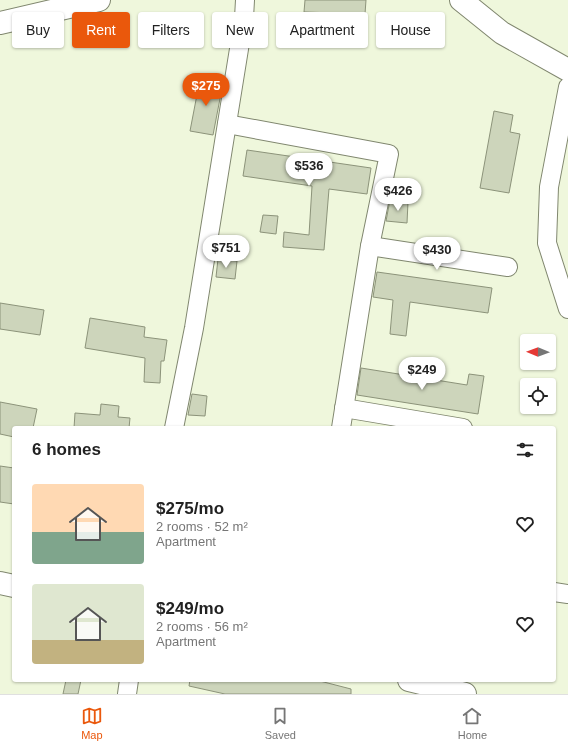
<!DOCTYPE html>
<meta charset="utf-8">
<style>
body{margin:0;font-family:Arial,sans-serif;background:#f2f2f2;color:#222;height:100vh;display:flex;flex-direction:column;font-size:15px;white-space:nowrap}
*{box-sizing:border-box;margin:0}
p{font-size:13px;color:#767676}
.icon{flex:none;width:22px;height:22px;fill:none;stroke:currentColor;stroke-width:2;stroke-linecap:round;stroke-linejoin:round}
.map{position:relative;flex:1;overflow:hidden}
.panel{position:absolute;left:12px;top:426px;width:544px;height:256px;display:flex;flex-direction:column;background:#fff;border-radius:4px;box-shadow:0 1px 3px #0004}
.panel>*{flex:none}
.top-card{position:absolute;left:12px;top:12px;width:544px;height:36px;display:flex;gap:8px}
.needle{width:26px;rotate:271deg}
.tools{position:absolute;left:520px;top:334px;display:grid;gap:8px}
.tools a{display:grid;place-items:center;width:36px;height:36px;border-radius:4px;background:#fff;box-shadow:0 1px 3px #0004;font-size:20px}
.price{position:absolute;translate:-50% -34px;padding:0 9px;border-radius:14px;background:#fff;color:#222;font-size:13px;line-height:26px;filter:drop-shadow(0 1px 2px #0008)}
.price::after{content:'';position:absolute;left:50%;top:24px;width:12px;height:9px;margin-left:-6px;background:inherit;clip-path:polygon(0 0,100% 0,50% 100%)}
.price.selected{background:#ea580c;color:#fff}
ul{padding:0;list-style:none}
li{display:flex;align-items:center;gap:12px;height:100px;padding:0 20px}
li span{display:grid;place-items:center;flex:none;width:112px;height:80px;border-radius:4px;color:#555}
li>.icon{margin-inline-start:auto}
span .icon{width:48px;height:48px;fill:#fffc;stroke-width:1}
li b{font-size:17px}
h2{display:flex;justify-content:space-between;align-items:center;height:48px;padding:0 20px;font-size:17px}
.pill{padding:0 14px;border-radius:4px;background:#fff;box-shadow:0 1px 3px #0004;font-size:14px;line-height:36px}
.pill.selected{background:#ea580c;color:#fff}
.tabs{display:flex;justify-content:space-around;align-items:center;height:56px;border-top:1px solid #e0e0e0;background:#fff;font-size:11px;color:#767676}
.tabs a{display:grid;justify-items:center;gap:2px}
.tabs .selected{color:#ea580c}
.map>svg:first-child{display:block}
.building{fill:#cdd5bb;stroke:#8c937a}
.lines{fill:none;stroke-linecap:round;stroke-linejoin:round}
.street-casing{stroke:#80876f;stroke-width:20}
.secondary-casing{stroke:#80876f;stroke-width:24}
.highway-casing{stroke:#80876f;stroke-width:24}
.street{stroke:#fff;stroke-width:18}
.secondary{stroke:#fff;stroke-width:22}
.highway{stroke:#fff;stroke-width:22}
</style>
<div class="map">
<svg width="568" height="694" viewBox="0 0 568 694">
<rect width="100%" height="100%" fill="#eff7dc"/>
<g class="building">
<path d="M 305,0 L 366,0 L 365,14 L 304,12 Z"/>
<path d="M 200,79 L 223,83 L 213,135 L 190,131 Z"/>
<path d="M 494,111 L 513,115 L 510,132 L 520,134 L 509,193 L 480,188 Z"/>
<path d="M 247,150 L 371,168 L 367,194 L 329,189 L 324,250 L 283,247 L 284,232 L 309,235 L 312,186 L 243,176 Z"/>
<path d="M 390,200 L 408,202 L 407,223 L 386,221 Z"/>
<path d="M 263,215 L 278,216 L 276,234 L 260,232 Z"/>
<path d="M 218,259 L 237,261 L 235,279 L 216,277 Z"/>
<path d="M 377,272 L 492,288 L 488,313 L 410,302 L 406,336 L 390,334 L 393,300 L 373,297 Z"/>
<path d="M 0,303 L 44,310 L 40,335 L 0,329 Z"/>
<path d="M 90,318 L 145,327 L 144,337 L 167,340 L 164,361 L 161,361 L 160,383 L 144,382 L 145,358 L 85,348 Z"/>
<path d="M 361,368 L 467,385 L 469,374 L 484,376 L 478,414 L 357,395 Z"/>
<path d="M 192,394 L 207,396 L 205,416 L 188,415 Z"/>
<path d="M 0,402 L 37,409 L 33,428 L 14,428 L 14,437 L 0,434 Z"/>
<path d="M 101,404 L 119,406 L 118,417 L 130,418 L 129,428 L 74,428 L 75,413 L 100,415 Z"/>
<path d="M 0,466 L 14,468 L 14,504 L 0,502 Z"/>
<path d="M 66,680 L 81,680 L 78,694 L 63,694 Z"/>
<path d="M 190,680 L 316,680 L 351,689 L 351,694 L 225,694 L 189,686 Z"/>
</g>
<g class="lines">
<defs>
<g id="street">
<path d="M 568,87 L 549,187 L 547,243 L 568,309"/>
<path d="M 227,124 L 389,154 L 370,246 L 341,428"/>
<path d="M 370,246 L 508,267"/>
<path d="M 344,408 L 463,428"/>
<path d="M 174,428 L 194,328 L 244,18 L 245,0"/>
<path d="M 554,592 L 568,594"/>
<path d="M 127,694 L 129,680"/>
</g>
<g id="secondary">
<path d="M 0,583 L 14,586"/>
<path d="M 409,680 L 465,694"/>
</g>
<g id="highway">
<path d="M 461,0 L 502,33 L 568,70"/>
<path d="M 0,23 L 99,0"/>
</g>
</defs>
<use href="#street" class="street-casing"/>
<use href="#secondary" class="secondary-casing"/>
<use href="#highway" class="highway-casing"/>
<use href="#street" class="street"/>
<use href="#secondary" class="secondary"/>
<use href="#highway" class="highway"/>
</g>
</svg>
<div class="tools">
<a><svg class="needle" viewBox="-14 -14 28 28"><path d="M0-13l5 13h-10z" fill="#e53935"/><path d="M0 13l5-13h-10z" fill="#767676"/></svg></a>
<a><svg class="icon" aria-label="locate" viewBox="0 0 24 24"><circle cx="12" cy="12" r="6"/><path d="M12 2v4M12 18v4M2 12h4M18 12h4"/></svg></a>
</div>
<b class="price selected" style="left:206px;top:107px">$275</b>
<b class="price" style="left:309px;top:187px">$536</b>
<b class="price" style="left:398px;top:212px">$426</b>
<b class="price" style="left:226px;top:269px">$751</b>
<b class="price" style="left:437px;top:271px">$430</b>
<b class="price" style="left:422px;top:391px">$249</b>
<div class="top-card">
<a class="pill">Buy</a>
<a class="pill selected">Rent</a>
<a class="pill">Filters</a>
<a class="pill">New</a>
<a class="pill">Apartment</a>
<a class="pill">House</a>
</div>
<section class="panel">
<h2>6 homes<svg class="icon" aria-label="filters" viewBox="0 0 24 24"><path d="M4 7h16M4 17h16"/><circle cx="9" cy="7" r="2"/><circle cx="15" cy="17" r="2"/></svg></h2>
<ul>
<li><span style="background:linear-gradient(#ffd9b3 60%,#7fa58c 0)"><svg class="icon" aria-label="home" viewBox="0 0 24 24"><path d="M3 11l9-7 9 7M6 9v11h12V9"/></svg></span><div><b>$275/mo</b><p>2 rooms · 52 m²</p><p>Apartment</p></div><svg class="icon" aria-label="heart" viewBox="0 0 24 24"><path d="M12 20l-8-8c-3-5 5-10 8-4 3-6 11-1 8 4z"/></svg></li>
<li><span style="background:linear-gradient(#dfe7d0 70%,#c2b280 0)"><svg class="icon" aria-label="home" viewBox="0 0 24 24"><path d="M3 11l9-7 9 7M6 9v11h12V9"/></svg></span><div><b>$249/mo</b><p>2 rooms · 56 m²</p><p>Apartment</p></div><svg class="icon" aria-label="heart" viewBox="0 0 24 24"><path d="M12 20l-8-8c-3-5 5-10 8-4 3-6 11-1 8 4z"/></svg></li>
</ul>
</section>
</div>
<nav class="tabs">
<a class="selected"><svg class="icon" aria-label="map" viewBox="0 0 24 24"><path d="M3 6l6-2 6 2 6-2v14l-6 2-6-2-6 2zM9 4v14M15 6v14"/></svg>Map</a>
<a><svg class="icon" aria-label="saved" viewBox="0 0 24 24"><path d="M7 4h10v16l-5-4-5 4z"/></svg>Saved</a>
<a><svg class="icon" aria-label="home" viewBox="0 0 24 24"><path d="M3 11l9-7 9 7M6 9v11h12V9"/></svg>Home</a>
</nav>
